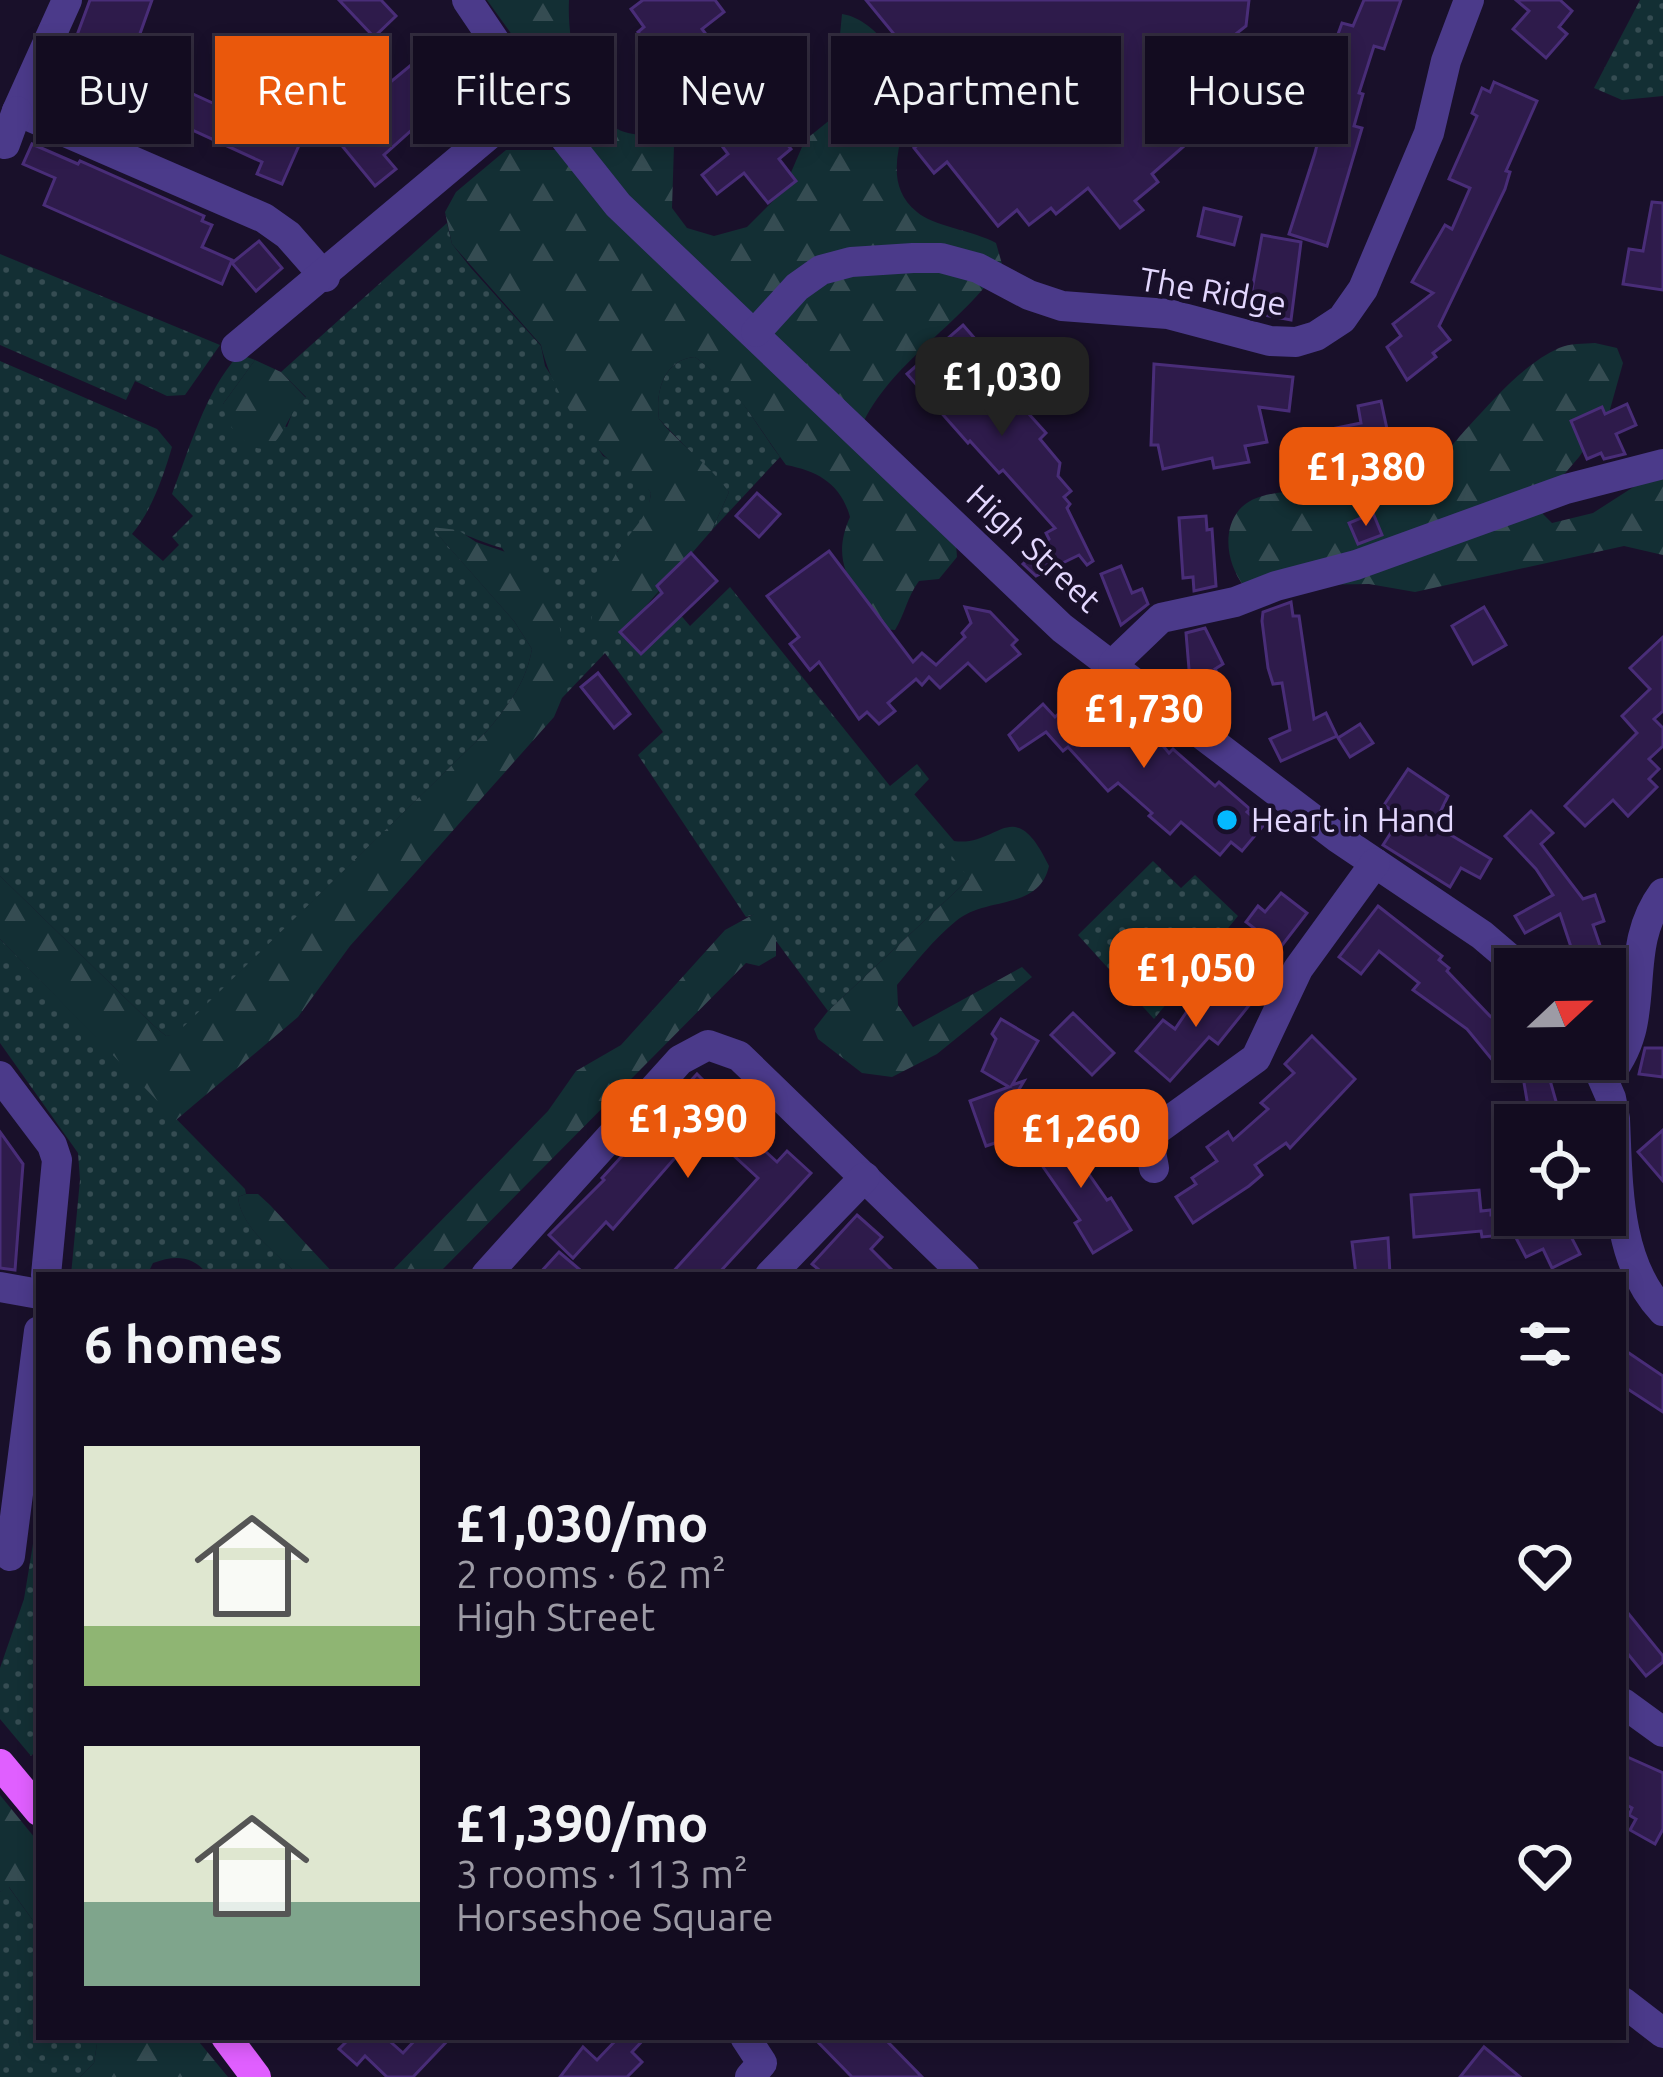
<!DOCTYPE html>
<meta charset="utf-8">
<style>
body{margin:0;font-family:Ubuntu,sans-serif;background:#1c1529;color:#f1f3f6;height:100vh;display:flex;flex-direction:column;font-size:45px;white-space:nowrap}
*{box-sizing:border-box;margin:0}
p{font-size:39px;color:#9d9ba5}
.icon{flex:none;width:66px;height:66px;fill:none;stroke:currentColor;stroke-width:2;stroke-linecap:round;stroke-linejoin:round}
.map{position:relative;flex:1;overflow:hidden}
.sheet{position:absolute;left:36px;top:1272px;width:1590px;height:768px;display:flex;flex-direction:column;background:#130c20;border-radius:0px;box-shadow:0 6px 18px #0003,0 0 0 3px #322c3e}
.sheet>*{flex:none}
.top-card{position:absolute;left:36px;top:36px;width:1593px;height:108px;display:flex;gap:24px}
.needle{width:78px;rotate:68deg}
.controls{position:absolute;left:1494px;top:948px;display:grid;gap:24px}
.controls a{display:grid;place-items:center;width:132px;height:132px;border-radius:0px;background:#130c20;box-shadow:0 6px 18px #0003,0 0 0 3px #322c3e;font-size:60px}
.price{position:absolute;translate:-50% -102px;padding:0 27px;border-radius:24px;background:#ea580c;color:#fff;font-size:39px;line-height:78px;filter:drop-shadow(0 3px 6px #0008)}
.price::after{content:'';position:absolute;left:50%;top:72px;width:36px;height:27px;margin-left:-18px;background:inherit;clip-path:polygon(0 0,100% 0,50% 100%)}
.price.current{background:#222;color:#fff}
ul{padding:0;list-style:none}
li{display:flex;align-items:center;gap:36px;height:300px;padding:0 48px}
li span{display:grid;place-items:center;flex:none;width:336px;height:240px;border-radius:0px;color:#555}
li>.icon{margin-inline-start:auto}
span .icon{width:144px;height:144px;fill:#fffc;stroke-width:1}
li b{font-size:51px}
h2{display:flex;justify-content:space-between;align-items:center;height:144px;padding:0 48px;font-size:51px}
.tag{padding:0 42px;border-radius:0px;background:#130c20;box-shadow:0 6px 18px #0003,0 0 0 3px #322c3e;font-size:42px;line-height:108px}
.tag.current{background:#ea580c;color:#fff}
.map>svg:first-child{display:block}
.grass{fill:url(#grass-dots)}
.forest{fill:url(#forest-firs)}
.building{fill:#2e1b4b;stroke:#492d78;stroke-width:3}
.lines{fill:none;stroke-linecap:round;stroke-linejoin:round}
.minor{stroke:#4b3a8a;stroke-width:30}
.major{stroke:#e05fff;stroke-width:30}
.poi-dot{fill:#04b9ff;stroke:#19102a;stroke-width:4.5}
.labels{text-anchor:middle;stroke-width:9;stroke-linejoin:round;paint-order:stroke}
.street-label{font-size:33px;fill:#e4d8ff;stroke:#19102a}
.poi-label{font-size:33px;fill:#e4d8ff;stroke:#19102a;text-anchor:start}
</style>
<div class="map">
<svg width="1663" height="2077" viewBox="0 0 1663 2077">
<defs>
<pattern id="grass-dots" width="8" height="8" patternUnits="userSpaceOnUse" patternTransform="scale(3)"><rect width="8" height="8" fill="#132f34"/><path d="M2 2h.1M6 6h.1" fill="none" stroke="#354c52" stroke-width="1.8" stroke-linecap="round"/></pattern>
<pattern id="forest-firs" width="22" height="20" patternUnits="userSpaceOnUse" patternTransform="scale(3)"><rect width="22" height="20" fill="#132f34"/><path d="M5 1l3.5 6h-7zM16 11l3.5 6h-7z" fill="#354c52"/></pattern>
</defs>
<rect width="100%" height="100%" fill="#19102a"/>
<g class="grass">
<path d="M 1640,0 L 1663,0 L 1663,96 L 1622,100 L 1594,88 Z"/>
<path d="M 447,223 L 452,244 L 471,268 L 541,346 L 545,366 L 603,456 L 639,474 L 651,493 L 648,512 L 617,552 L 646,608 L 660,591 L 690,626 L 730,587 L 890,786 L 917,764 L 929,779 L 910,799 L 970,878 L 828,1011 L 756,914 L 746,917 L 638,755 L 663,732 L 605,653 L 562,698 L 562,638 L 502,548 C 477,542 456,527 433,529 L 514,621 L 532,649 C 526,683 509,704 487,731 L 176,1035 L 166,1036 L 152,1024 L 0,876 L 0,361 L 157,429 L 172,447 C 163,477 152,510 132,534 L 163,561 L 179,545 L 172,537 L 193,516 L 172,494 C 191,445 204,394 239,354 L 255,360 L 223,404 L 287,427 L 294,408 L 306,397 L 281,372 Z"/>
<path d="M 0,254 L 220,345 L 185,395 L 167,396 L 135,381 L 126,400 L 0,345 Z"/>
<path d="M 695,357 C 740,389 749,415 780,457 L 712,530 L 729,492 L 659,419 C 655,392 664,359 695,357 Z"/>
<path d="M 1153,861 L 1181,888 L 1195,875 L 1238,916 L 1154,1019 L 1078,935 Z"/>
<path d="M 0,939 L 245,1189 L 246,1194 L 238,1197 C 241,1228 278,1254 298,1275 L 208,1275 C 193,1255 175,1255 153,1263 L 147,1275 L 71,1275 L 80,1180 L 78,1153 L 0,1043 Z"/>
<path d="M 39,1507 L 39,1748 L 31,1756 L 0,1719 L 0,1668 L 24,1599 Z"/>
<path d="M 8,1886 L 39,1929 L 39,2037 L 98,2037 L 94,2063 L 80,2077 L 0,2077 L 0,1892 Z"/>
</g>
<g class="forest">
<path d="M 487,0 L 569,0 C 567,39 578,99 611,125 C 628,139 655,132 674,145 L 672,208 L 687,228 L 714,236 L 747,227 L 783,191 L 805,140 L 846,107 L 856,73 L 840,35 L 842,14 C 861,17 876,31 888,46 C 894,55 907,66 909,77 C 917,120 872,175 917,212 C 932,226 975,231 996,243 L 1002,264 C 962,326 884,365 858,435 L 956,544 L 957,557 L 939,579 L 919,581 C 907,597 905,614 895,630 L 883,629 C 856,590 828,566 850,517 C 841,484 818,471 786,465 C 754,422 740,390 695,357 C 664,359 655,392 659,419 C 680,445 708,463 729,492 L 712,530 L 619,637 L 609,642 L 589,638 C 591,609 603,574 619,549 C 633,528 648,518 651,493 C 635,469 617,470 601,452 C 575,424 549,382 541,345 L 452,244 L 445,212 L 456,192 L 506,150 L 558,150 L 567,137 L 561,103 Z"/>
<path d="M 1595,343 L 1617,348 L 1623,363 L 1609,413 L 1579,457 L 1555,485 L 1543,514 L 1552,523 L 1593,513 L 1663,468 L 1663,555 L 1624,546 L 1415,592 L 1369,584 L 1244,586 C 1228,566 1221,532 1239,510 C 1267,476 1364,501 1409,482 C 1435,470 1450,446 1469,426 C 1494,399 1525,363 1559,348 C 1570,343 1584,344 1595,343 Z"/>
<path d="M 255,360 L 281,372 L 306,398 C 284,410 279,475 240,437 C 231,428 224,417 223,404 Z"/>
<path d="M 431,527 L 458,530 L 476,542 L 532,561 L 550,582 L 562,638 L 562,698 L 554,717 L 350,946 L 298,1017 L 176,1120 L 0,939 L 0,876 L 152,1024 L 166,1036 L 176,1034 L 487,731 C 509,704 526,683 532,649 L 514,621 Z"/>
<path d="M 914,794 L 954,841 C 999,848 1013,791 1049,866 C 1039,911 986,896 956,921 C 934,939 915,963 897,985 L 898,1005 L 913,1027 L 1022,967 L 1032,977 L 937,1054 L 892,1077 L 862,1073 L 818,1039 L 814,1029 L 828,1011 L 969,879 L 909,799 Z"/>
<path d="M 756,913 L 776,938 L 776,956 L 759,966 L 746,963 L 437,1275 L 388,1275 L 548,1111 L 576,1071 L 621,1045 L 725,930 Z"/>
<path d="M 246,1194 L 258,1194 L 270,1205 L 335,1275 L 298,1275 C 277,1254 241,1228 238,1197 Z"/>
<path d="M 0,1795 L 39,1843 L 39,1929 L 9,1887 L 0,1892 Z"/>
<path d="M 98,2037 L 195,2037 L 228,2077 L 80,2077 L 94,2063 Z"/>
</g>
<g class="building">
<path d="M 90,0 L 152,0 L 132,56 L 109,48 L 89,104 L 56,92 Z"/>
<path d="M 339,0 L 381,0 L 396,16 L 374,37 Z"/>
<path d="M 643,0 L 715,0 L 724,12 L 702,29 L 729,65 L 748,51 L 761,68 L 765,66 L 784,94 L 761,112 L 791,149 L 779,159 L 796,181 L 768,203 L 744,173 L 717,194 L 702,175 L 728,154 L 708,127 L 716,121 L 680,74 L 674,79 L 638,32 L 644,27 L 631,9 Z"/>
<path d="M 866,0 L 1249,0 L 1246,26 L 1232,37 L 1243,50 L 1224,66 L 1237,82 L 1215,100 L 1224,111 L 1152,174 L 1158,182 L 1135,201 L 1143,210 L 1120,228 L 1088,188 L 1056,214 L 1051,208 L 1029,225 L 1017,210 L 998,226 L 947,162 L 934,173 L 914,148 L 944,123 L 935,111 L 948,100 Z"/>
<path d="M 1364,0 L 1401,0 L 1384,49 L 1374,46 L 1359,93 L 1363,94 L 1354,126 L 1362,128 L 1327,246 L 1289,234 L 1315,153 L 1336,66 L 1329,64 L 1329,59 L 1342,23 L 1353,26 Z"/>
<path d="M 1516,0 L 1560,0 L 1572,11 L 1559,27 L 1567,34 L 1546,58 L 1513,29 L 1529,11 Z"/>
<path d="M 434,46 L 464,83 L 384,155 L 396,169 L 375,186 L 343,147 L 364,130 L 358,123 L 389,98 L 382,89 Z"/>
<path d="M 145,72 L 300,143 L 282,184 L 257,174 L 262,162 L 192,130 L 165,119 L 160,129 L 138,120 L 148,97 L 137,92 Z"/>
<path d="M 1494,82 L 1537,101 L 1506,171 L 1510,172 L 1505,189 L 1439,326 L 1450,340 L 1433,353 L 1436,357 L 1407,380 L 1387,347 L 1401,336 L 1393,324 L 1433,293 L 1412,282 L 1445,225 L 1452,229 L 1470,188 L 1449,179 L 1477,116 L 1472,113 L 1482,88 L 1490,92 Z"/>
<path d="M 32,144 L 78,164 L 80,161 L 204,216 L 202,221 L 212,225 L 202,247 L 232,260 L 222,284 L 44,205 L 55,178 L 23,164 Z"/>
<path d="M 1652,202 L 1663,203 L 1663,290 L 1623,284 L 1629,249 L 1643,251 Z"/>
<path d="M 1204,208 L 1241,217 L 1234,245 L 1198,236 Z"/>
<path d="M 1262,235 L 1301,242 L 1291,320 L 1248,312 Z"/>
<path d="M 259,241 L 282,268 L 256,291 L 232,263 Z"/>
<path d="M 963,325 L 990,356 L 978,367 L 1013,407 L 1018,402 L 1046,433 L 1040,439 L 1060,463 L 1058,476 L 1071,491 L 1064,497 L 1070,504 L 1067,508 L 1093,561 L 1087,565 L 1079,555 L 1036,576 L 1023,564 L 1049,539 L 1046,533 L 1055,528 L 1003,470 L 999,473 L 970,441 L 968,443 L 907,374 Z"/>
<path d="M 1154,364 L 1293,377 L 1289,411 L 1259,407 L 1267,442 L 1245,446 L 1249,462 L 1214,468 L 1212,458 L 1163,469 L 1158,445 L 1151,445 Z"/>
<path d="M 1381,401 L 1393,457 L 1330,470 L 1322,431 L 1361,423 L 1358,406 Z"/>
<path d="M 1627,404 L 1636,425 L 1616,434 L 1625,454 L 1604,459 L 1601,453 L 1587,459 L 1571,421 L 1602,407 L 1605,414 Z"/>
<path d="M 757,493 L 780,514 L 759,537 L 736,516 Z"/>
<path d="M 1373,513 L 1382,535 L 1358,544 L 1349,523 Z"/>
<path d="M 1206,516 L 1207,530 L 1212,529 L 1216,586 L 1194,591 L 1193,577 L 1183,578 L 1179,518 Z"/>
<path d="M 829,551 L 913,662 L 922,653 L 936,665 L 965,637 L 962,633 L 971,623 L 965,607 L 990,612 L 1017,640 L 1012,645 L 1020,654 L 986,681 L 968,663 L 940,688 L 929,677 L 922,685 L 916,679 L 888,703 L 895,711 L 879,724 L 867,712 L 859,719 L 819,662 L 810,670 L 790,644 L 799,637 L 767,596 Z"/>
<path d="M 691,553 L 717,581 L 641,654 L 620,632 L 662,593 L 657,586 Z"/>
<path d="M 1121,566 L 1132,593 L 1142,589 L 1148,604 L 1121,625 L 1101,574 Z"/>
<path d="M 1291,602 L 1293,616 L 1299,616 L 1314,719 L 1326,713 L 1337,736 L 1281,761 L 1270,739 L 1290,730 L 1282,683 L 1273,684 L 1268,668 L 1262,621 L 1263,612 Z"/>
<path d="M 1484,607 L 1506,645 L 1473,664 L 1452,626 Z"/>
<path d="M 1205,628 L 1223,664 L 1215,669 L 1219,676 L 1198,687 L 1189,669 L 1186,633 Z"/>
<path d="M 1663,637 L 1663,711 L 1654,719 L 1663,728 L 1663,746 L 1649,759 L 1659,769 L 1649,779 L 1657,787 L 1628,816 L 1613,800 L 1585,826 L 1565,806 L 1637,733 L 1622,716 L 1650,689 L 1630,668 Z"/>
<path d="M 598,673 L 630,714 L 614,728 L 581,687 Z"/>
<path d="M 1089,686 L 1136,738 L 1148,728 L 1169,753 L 1173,749 L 1215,786 L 1219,782 L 1250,809 L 1247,812 L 1263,826 L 1242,851 L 1231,842 L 1220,855 L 1181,822 L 1170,834 L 1149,816 L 1152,813 L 1118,783 L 1108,791 L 1068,747 L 1063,751 L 1046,732 L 1019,750 L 1009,735 L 1043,704 L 1055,717 Z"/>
<path d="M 1360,724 L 1373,743 L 1350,757 L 1338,738 Z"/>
<path d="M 1408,769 L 1448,796 L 1434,825 L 1491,859 L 1480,878 L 1461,868 L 1450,887 L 1383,845 L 1401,817 L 1384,805 Z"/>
<path d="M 1531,811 L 1553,833 L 1541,844 L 1583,899 L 1595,895 L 1604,921 L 1593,925 L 1608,969 L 1545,969 L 1572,950 L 1560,914 L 1525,933 L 1515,916 L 1553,895 L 1536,869 L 1505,836 Z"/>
<path d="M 1281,893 L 1307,913 L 1280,948 L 1246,922 L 1258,906 L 1265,912 Z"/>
<path d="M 1378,906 L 1442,956 L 1439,960 L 1449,968 L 1447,971 L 1490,1016 L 1498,1022 L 1515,1008 L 1515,1064 L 1503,1073 L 1467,1029 L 1413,990 L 1419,983 L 1379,951 L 1361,974 L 1339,957 Z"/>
<path d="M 1242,979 L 1259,993 L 1218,1044 L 1209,1037 L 1170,1081 L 1136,1051 L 1163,1020 L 1175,1029 L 1194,1001 L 1205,1010 L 1226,984 L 1233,990 Z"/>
<path d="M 1073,1013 L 1114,1053 L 1092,1075 L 1051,1035 Z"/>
<path d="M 1001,1019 L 1038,1041 L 1012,1085 L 1024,1081 L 1012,1101 L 1025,1138 L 997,1149 L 995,1143 L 986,1146 L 970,1101 L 1009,1087 L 982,1071 L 996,1039 L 992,1034 Z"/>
<path d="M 1312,1036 L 1355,1079 L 1290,1148 L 1286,1143 L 1255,1165 L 1262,1175 L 1249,1186 L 1193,1223 L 1176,1197 L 1196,1184 L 1192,1178 L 1217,1161 L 1207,1147 L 1228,1132 L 1233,1140 L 1268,1109 L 1261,1103 L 1294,1073 L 1285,1064 Z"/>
<path d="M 1645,1048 L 1663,1048 L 1663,1077 L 1639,1074 Z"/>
<path d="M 1520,1059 L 1544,1059 L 1561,1119 L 1531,1124 Z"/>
<path d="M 697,1074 L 725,1102 L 718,1108 L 777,1162 L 787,1151 L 811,1173 L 717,1275 L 670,1275 L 758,1178 L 708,1132 L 693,1149 L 687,1144 L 613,1229 L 606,1222 L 573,1258 L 549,1235 L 604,1180 L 602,1178 Z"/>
<path d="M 1071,1126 L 1082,1143 L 1072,1150 L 1107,1200 L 1111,1198 L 1131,1230 L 1093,1253 L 1075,1223 L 1080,1220 L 1032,1151 Z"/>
<path d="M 1663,1130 L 1663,1181 L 1638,1152 Z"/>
<path d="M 0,1132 L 23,1164 L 15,1270 L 0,1268 Z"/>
<path d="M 1479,1190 L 1481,1211 L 1491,1210 L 1491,1215 L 1560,1215 L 1580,1254 L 1552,1268 L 1543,1249 L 1526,1257 L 1514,1234 L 1482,1237 L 1481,1231 L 1414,1237 L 1411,1195 Z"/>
<path d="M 857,1215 L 882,1237 L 871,1249 L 897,1275 L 825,1275 L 812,1264 Z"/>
<path d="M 1388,1238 L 1390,1275 L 1356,1275 L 1352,1242 Z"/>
<path d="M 559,1252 L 586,1275 L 538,1275 Z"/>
<path d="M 1623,1349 L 1663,1376 L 1663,1412 L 1623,1386 Z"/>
<path d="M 1623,1607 L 1663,1656 L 1663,1662 L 1646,1676 L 1623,1648 Z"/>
<path d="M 1623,1755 L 1663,1773 L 1663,1829 L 1655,1844 L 1630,1830 L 1636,1819 L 1629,1815 L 1632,1808 L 1623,1803 Z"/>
<path d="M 344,2037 L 385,2037 L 403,2053 L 418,2037 L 451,2037 L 413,2077 L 387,2077 L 365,2056 L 357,2065 L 339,2049 L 348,2040 Z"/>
<path d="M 619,2037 L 646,2037 L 632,2052 L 642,2062 L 627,2077 L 560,2077 L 583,2047 L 597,2060 Z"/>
<path d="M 813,2037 L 883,2037 L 922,2077 L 852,2077 Z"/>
<path d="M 1484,2047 L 1520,2077 L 1460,2077 Z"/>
</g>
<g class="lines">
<g class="minor">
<path d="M 67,0 L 17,111 L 264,218 L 288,235 L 325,277"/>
<path d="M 467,0 L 533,98 L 618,205 L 1062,628 L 1338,838 L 1482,935 L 1522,969"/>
<path d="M 5,144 L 17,111"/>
<path d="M 756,332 L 797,287 L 821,270 L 851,262 L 913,258 L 941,258 L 978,268 L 1029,295 L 1062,306 L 1168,314 L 1270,341 L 1296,342 L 1316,336 L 1342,319 L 1363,289 L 1429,133 L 1446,61 L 1469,0"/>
<path d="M 236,347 L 533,98"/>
<path d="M 1113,664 L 1161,618 L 1235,602 L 1276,586 L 1356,565 L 1566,489 L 1663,464"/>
<path d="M 1594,1059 L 1611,1098 L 1615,1119 C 1618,1183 1616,1262 1663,1311"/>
<path d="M 0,1076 L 52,1145 L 57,1160 L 46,1275"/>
<path d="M 1605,1079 C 1658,1021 1618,954 1663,893"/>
<path d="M 1124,1122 L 1148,1136 L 1154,1168"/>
<path d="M 1148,1136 L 1256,1058 L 1298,969 L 1375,863"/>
<path d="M 486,1275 L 680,1060 L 708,1045 L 739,1056 L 965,1275"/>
<path d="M 770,1275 L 865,1177"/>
<path d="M 0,1287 L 39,1294"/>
<path d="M 10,1556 L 39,1331"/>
<path d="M 1623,1703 L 1663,1732"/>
<path d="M 1623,2002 L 1663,2033"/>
<path d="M 745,2037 L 762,2063 L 750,2077"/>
</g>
<g class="major">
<path d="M 0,1764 L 39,1811"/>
<path d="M 226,2037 L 256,2077"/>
</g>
</g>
<circle class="poi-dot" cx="1227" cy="820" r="12"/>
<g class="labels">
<g class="street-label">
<text transform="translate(1213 291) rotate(10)" y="12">The Ridge</text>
<text transform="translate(1034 548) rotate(43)" y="12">High Street</text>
</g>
<g class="poi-label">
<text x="1251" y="832">Heart in Hand</text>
</g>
</g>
</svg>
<div class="controls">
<a><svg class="needle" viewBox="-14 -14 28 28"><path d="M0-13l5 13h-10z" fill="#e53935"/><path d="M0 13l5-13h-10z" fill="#9d9ba5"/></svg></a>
<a><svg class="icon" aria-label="locate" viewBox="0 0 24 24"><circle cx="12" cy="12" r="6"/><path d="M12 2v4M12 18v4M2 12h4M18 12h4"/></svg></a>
</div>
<b class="price current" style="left:1002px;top:439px">£1,030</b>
<b class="price" style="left:1366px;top:529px">£1,380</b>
<b class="price" style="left:1144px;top:771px">£1,730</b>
<b class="price" style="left:1196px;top:1030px">£1,050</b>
<b class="price" style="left:688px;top:1181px">£1,390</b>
<b class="price" style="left:1081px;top:1191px">£1,260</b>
<div class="top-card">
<a class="tag">Buy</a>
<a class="tag current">Rent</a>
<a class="tag">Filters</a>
<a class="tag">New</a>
<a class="tag">Apartment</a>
<a class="tag">House</a>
</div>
<section class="sheet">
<h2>6 homes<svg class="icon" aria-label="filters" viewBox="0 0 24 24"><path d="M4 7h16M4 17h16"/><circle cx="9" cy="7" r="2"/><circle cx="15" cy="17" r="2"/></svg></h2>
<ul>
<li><span style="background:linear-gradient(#dfe7d0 75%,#8fb573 0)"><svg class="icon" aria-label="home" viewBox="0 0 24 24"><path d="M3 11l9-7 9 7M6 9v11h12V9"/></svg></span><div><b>£1,030/mo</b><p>2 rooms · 62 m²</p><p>High Street</p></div><svg class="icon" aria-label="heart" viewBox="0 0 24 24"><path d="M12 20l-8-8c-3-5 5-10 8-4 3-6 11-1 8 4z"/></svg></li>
<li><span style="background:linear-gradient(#dfe7d0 65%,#7fa58c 0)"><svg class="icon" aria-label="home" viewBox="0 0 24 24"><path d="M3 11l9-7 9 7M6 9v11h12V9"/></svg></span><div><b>£1,390/mo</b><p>3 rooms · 113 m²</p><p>Horseshoe Square</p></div><svg class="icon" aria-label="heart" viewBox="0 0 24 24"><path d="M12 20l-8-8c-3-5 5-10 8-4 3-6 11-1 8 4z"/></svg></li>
</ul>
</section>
</div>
